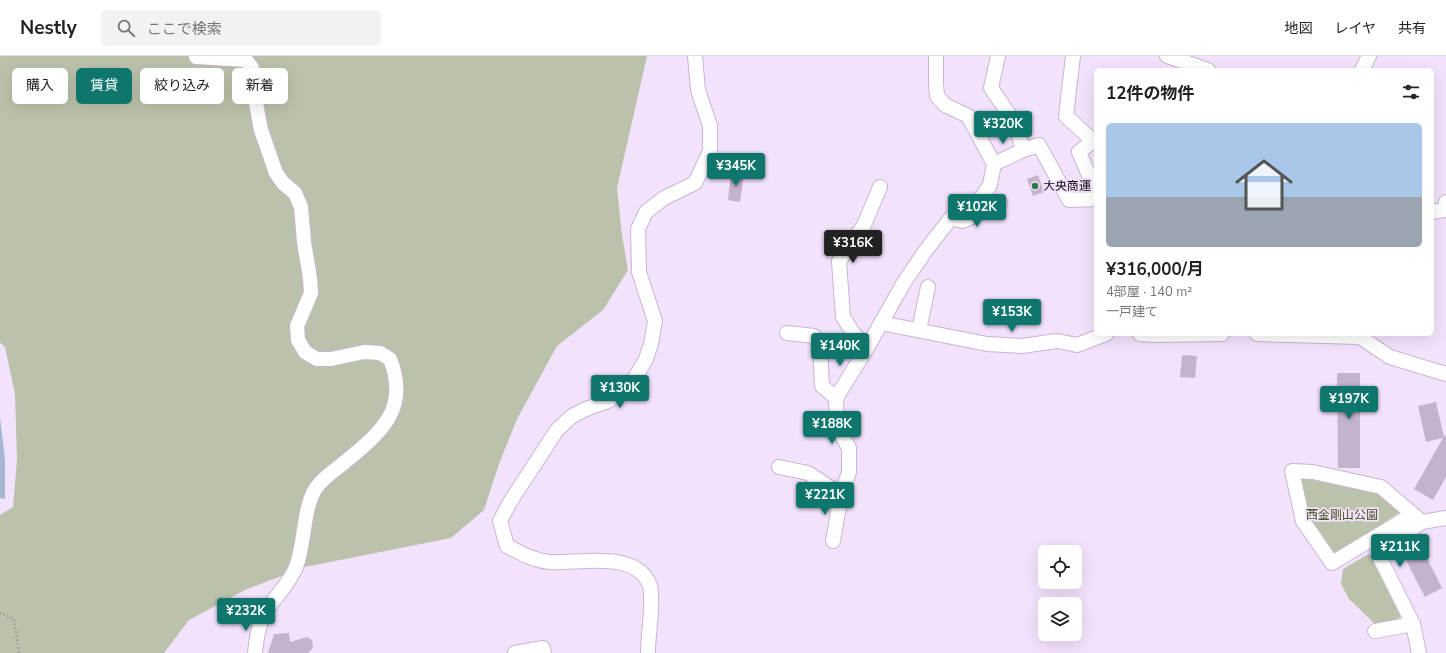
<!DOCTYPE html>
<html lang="ja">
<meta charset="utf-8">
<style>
body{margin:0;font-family:"Nunito Sans","Noto Sans JP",sans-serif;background:#f2f2f2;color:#222;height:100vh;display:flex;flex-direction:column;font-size:15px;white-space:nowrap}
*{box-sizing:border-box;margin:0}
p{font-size:13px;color:#767676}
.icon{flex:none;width:22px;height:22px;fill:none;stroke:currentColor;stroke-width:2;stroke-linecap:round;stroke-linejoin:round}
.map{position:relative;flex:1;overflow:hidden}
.sheet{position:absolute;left:1094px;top:12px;width:340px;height:268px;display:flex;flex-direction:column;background:#fff;border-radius:6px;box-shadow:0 4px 16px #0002}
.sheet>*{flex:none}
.guide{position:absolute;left:12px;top:12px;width:380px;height:36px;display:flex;gap:8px}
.buttons{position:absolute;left:1038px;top:489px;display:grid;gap:8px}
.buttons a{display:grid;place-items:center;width:44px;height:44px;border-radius:6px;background:#fff;box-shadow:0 4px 16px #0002;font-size:20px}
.price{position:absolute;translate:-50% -34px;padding:0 9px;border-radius:4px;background:#0f766e;color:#fff;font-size:13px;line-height:26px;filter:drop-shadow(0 1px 2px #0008)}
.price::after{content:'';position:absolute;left:50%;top:24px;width:12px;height:9px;margin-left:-6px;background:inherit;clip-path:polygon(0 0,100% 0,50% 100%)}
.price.selected{background:#222;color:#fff}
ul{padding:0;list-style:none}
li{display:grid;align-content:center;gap:8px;height:212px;padding:0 12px}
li+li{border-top:1px solid #e0e0e0}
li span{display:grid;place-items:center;height:124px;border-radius:6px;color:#555}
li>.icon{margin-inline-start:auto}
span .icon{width:72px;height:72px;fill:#fffc;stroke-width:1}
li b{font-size:17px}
h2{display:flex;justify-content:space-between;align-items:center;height:48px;padding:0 12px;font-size:17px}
.tag{padding:0 14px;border-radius:6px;background:#fff;box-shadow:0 4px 16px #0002;font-size:14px;line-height:36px}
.tag.selected{background:#0f766e;color:#fff}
header{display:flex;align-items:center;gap:24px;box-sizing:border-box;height:56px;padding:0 20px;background:#fff;border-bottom:1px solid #e0e0e0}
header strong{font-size:19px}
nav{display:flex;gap:22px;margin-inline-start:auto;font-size:14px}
.search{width:280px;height:36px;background:#f2f2f2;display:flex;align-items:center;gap:10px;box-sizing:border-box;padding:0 14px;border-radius:6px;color:#767676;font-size:15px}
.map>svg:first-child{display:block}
.green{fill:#bbc2ab}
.water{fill:#a7b7d3}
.building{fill:#c4b3cd}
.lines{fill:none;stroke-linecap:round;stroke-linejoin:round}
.minor-casing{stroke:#c7b6d0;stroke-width:16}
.path{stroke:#8b7f92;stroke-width:2;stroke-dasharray:1 3;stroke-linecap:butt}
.minor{stroke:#fff;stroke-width:14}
.poi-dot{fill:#297849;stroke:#f3e2fc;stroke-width:1.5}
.labels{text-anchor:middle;stroke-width:3.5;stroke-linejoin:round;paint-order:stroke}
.poi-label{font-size:12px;fill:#120c15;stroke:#f3e2fc;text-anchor:start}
.park-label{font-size:12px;fill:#485524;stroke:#f3e2fc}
</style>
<header>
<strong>Nestly</strong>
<div class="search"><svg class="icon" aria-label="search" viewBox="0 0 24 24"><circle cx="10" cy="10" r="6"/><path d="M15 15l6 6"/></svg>ここで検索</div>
<nav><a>地図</a><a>レイヤ</a><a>共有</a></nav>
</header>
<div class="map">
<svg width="1446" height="597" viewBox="0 0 1446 597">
<rect width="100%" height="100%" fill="#f3e2fc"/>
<g class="green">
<path d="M 0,0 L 647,0 L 617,132 L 622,179 L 628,214 L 603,254 L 557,290 L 517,363 L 499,408 L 484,454 L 451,482 L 305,511 L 245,534 L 189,564 L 164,597 L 0,597 L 0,459 L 13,451 L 17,404 L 15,338 L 5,291 L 0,287 Z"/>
<path d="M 1297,420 L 1313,420 L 1381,438 L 1403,454 L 1333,501 L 1310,465 Z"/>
<path d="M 1372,496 L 1403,556 L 1398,564 L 1375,568 L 1349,543 L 1341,528 L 1343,513 Z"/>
</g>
<path class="water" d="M 0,361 L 5,403 L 5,443 L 0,442 Z"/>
<g class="building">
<path d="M 731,117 L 744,118 L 740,146 L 728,144 Z"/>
<path d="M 1038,119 L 1044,136 L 1033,140 L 1027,123 Z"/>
<path d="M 1182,299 L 1197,300 L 1195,322 L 1180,321 Z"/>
<path d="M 1337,317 L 1360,317 L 1360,412 L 1338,412 Z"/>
<path d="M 1436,346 L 1444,381 L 1446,378 L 1446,421 L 1433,444 L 1414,433 L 1443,382 L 1426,386 L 1418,350 Z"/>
<path d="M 1420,488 L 1442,532 L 1425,541 L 1402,497 Z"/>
<path d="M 289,577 L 290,586 L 307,581 L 312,584 L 313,590 L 312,593 L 308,597 L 268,597 L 274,578 Z"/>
</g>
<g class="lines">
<defs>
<g id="minor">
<path d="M 998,0 L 991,32 L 1015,67 L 1023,94"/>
<path d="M 1073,0 L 1066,60 L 1093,85"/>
<path d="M 1167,0 L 1208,14"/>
<path d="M 196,1 L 246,4 L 252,12 L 255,42 L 261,74 L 276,117 L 283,127 L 295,137 L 301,151 L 304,186 L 310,222 L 311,237 L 297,270 L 298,284 L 305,296 L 317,303 L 331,303 L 364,296 L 380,297 L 390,303 C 410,353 381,376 345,406 C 333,416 326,419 316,432 C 303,451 305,488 296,511 C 289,529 273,542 264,559 C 259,568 256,586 255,597"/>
<path d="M 1362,14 L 1369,0"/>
<path d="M 1096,85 L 1093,85 L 1079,96 L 1096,136"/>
<path d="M 994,108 L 1023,94 L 1039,89 L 1069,144 L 1096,143"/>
<path d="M 1432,156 L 1444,154 L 1446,146"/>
<path d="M 951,162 L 963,165 L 1000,147"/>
<path d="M 881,267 L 987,288 L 1022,290 L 1057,285 L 1077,289 L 1106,278"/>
<path d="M 919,274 L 928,231"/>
<path d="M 787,277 L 814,280 L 820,289 L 822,330 L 836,342"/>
<path d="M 1140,278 L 1155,279 L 1222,278"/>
<path d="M 1257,278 L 1360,281"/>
<path d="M 1359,278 L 1360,281 L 1390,301 L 1446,318"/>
<path d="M 867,292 L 853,277 L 843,261 L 839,205 L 864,169 L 880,131"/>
<path d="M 779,411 L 808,417 L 841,439"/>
<path d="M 833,485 L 841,439 L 849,416 L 849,392 L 837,371 L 836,342 L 867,292 L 903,228 L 926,194 L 951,162 L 982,141 L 990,129 L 994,108 L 968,60 L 945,49 L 937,40 L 936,27 L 936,0"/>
<path d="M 1375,575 L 1413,568"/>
<path d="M 515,597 L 543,592 L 544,597"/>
<path d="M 648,597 C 648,578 652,561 651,542 C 651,538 651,533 650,530 C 637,493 579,508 550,506 C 534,505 521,497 507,490 L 500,465 L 510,446 L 557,374 L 572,360 L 586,353 L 608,345 L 623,336 L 632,327 L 646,303 L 651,288 L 655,265 L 639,216 L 638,173 L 646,156 L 664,142 L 695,127 L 710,95 L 710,70 L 698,34 L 695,0"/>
<path d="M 1419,597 L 1413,568 L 1377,496 L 1422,466 L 1381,431 L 1313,416 L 1292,415 L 1303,465 L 1332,507 L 1405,463 L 1422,466 L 1446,462"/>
</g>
</defs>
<use href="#minor" class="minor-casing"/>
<path class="path" d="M 0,557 L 14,563 L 19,597"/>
<use href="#minor" class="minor"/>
</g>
<circle class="poi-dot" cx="1035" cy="130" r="4"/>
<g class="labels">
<g class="poi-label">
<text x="1043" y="134">大央商運</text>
</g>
<g class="park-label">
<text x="1342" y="463">西金剛山公園</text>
</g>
</g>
</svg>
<div class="buttons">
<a><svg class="icon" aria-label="locate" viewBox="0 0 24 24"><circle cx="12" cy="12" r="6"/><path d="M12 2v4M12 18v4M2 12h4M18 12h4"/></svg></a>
<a><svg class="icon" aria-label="layers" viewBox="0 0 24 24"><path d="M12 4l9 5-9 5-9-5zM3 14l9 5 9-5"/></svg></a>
</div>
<b class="price" style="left:1003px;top:89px">¥320K</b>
<b class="price" style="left:736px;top:131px">¥345K</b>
<b class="price" style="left:977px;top:172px">¥102K</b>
<b class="price selected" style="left:853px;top:208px">¥316K</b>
<b class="price" style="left:1012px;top:277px">¥153K</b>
<b class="price" style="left:840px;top:311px">¥140K</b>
<b class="price" style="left:620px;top:353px">¥130K</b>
<b class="price" style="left:1349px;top:364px">¥197K</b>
<b class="price" style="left:832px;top:389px">¥188K</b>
<b class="price" style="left:825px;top:460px">¥221K</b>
<b class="price" style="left:1400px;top:512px">¥211K</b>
<b class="price" style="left:246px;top:576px">¥232K</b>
<div class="guide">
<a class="tag">購入</a>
<a class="tag selected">賃貸</a>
<a class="tag">絞り込み</a>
<a class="tag">新着</a>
</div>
<section class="sheet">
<h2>12件の物件<svg class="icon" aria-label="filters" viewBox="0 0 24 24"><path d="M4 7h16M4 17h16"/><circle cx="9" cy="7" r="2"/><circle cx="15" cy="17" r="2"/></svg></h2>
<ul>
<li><span style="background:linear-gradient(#a9c7e8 60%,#9aa5b1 0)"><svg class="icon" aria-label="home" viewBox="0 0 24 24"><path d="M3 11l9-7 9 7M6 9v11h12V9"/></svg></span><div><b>¥316,000/月</b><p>4部屋 · 140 m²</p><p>一戸建て</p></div></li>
</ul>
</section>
</div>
